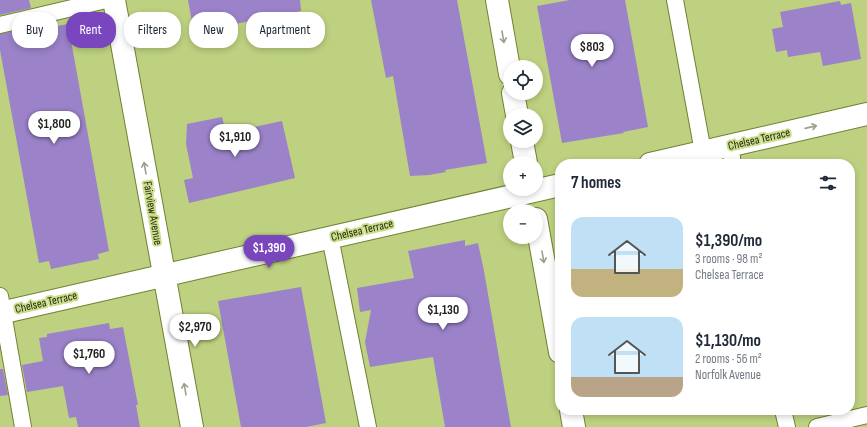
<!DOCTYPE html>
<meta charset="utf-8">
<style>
body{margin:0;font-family:"Sofia Sans Condensed",sans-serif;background:#f6f6f7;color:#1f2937;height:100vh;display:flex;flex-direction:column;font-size:15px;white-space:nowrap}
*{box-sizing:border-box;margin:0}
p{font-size:13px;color:#747a83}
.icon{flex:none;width:22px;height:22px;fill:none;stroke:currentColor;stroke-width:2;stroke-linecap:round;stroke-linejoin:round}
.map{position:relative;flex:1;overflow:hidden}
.panel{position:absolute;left:555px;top:159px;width:300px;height:256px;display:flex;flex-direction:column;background:#fff;border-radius:16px;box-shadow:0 2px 6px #0003}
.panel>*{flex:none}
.banner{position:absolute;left:12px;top:12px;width:380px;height:36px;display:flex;gap:8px}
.fabs{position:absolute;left:503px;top:60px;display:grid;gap:8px}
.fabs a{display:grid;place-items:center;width:40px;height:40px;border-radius:50%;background:#fff;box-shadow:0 2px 6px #0003;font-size:20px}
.price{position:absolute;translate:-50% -34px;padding:0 9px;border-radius:14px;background:#fff;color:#222;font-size:13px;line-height:26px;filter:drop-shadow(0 1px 2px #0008)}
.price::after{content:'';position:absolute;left:50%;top:24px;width:12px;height:9px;margin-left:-6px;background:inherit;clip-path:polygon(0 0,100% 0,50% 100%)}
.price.current{background:#7a46bd;color:#fff}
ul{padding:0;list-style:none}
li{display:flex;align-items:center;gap:12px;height:100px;padding:0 16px}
li span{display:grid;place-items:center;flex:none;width:112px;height:80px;border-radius:12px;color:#555}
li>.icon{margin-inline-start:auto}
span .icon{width:48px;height:48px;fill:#fffc;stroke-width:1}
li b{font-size:17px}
h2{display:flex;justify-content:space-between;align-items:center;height:48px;padding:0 16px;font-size:17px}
.tag{padding:0 14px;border-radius:16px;background:#fff;box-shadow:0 2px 6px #0003;font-size:14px;line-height:36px}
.tag.current{background:#7a46bd;color:#fff}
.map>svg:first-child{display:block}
.building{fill:#9b82c9}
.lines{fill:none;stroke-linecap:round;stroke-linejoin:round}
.service-casing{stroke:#708131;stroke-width:18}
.minor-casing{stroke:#708131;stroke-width:24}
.service{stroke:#fff;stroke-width:16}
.minor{stroke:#fff;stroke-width:22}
.oneway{stroke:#9c9f90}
.labels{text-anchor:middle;stroke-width:4;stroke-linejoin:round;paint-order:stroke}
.street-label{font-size:12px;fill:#232a08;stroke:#cade8d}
</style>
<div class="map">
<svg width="867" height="427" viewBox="0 0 867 427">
<rect width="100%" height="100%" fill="#bdd180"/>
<g class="building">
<path d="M 0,0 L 29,0 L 31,8 L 0,15 Z"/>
<path d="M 188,0 L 300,0 L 301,11 L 235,24 L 232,27 L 194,33 Z"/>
<path d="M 371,0 L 457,0 L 487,163 L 445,170 L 446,172 L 429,175 L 410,176 L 393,76 L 386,78 Z"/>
<path d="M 570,0 L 625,0 L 648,127 L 623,132 L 624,133 L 562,143 L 537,6 Z"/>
<path d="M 840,1 L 841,5 L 851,3 L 861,59 L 823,66 L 820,52 L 788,57 L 787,50 L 776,52 L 772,29 L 783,27 L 780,12 Z"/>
<path d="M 56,22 L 57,26 L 68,24 L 109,251 L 98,254 L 99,259 L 51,269 L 49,261 L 39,263 L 0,50 L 0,34 Z"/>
<path d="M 222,117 L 226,133 L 282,121 L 295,178 L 189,203 L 184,180 L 193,178 L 186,144 L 187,124 Z"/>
<path d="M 465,240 L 465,246 L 478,243 L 484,271 L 511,427 L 445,427 L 433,357 L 370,367 L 365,342 L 371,310 L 360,312 L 357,288 L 414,278 L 408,251 Z"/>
<path d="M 301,287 L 326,423 L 306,427 L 241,427 L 218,301 Z"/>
<path d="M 109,323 L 110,329 L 123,327 L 138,405 L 136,405 L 140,427 L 78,427 L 76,417 L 69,418 L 63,386 L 27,392 L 22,365 L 43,361 L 39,338 L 47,337 L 47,334 Z"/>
<path d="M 0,369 L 3,369 L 8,395 L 0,396 Z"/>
</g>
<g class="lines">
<defs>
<g id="service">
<path d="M 675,0 L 703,152"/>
<path d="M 0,25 L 106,0"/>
<path d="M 730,145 L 733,164"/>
<path d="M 330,237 L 368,427"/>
<path d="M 0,296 L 23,427"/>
<path d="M 783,410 L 787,427"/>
<path d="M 817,427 L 867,415"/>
</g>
<g id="minor">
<path d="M 114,0 L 192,427"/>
<path d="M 497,0 L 510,74"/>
<path d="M 513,93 L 517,115"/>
<path d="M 522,141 L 526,163"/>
<path d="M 650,164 L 867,114"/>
<path d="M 536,219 L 560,352"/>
<path d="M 0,313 L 560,185"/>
<path d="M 571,410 L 574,427"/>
</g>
</defs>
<use href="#service" class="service-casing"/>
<use href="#minor" class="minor-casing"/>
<use href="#service" class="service"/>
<use href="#minor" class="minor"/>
</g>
<defs><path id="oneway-shaft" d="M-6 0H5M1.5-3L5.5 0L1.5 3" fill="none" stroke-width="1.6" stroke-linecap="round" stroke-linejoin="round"/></defs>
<g class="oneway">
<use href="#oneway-shaft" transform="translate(503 37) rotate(80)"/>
<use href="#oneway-shaft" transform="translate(811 127) rotate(-13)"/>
<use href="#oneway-shaft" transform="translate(145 168) rotate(-100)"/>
<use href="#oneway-shaft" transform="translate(543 257) rotate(80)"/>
<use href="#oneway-shaft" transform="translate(185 389) rotate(-100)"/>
</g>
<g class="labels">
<g class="street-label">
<text transform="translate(759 139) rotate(-13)" y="4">Chelsea Terrace</text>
<text transform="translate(153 213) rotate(80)" y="4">Fairview Avenue</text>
<text transform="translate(362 230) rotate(-13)" y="4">Chelsea Terrace</text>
<text transform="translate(46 302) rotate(-13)" y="4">Chelsea Terrace</text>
</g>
</g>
</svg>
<div class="fabs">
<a><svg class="icon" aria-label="locate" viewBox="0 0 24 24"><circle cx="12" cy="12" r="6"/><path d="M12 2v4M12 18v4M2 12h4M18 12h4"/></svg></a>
<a><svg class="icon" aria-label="layers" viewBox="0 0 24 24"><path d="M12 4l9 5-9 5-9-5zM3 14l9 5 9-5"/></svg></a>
<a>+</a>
<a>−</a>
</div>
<b class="price" style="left:592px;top:68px">$803</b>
<b class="price" style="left:54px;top:145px">$1,800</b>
<b class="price" style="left:235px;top:158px">$1,910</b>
<b class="price current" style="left:269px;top:269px">$1,390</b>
<b class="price" style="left:443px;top:331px">$1,130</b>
<b class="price" style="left:195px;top:348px">$2,970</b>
<b class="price" style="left:89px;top:375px">$1,760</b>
<div class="banner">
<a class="tag">Buy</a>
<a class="tag current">Rent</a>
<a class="tag">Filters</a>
<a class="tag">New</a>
<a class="tag">Apartment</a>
</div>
<section class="panel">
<h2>7 homes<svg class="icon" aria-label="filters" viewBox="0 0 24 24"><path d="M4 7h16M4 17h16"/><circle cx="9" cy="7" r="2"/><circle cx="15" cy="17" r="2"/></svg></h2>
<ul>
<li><span style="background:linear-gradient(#bfe0f5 65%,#c2b280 0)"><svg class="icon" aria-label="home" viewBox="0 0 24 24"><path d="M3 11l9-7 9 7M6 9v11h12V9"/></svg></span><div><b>$1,390/mo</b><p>3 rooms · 98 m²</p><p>Chelsea Terrace</p></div></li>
<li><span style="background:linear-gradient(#bfe0f5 75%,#b9a48a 0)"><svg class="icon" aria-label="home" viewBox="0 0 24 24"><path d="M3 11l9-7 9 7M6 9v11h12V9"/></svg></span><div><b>$1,130/mo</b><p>2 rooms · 56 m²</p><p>Norfolk Avenue</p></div></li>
</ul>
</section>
</div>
